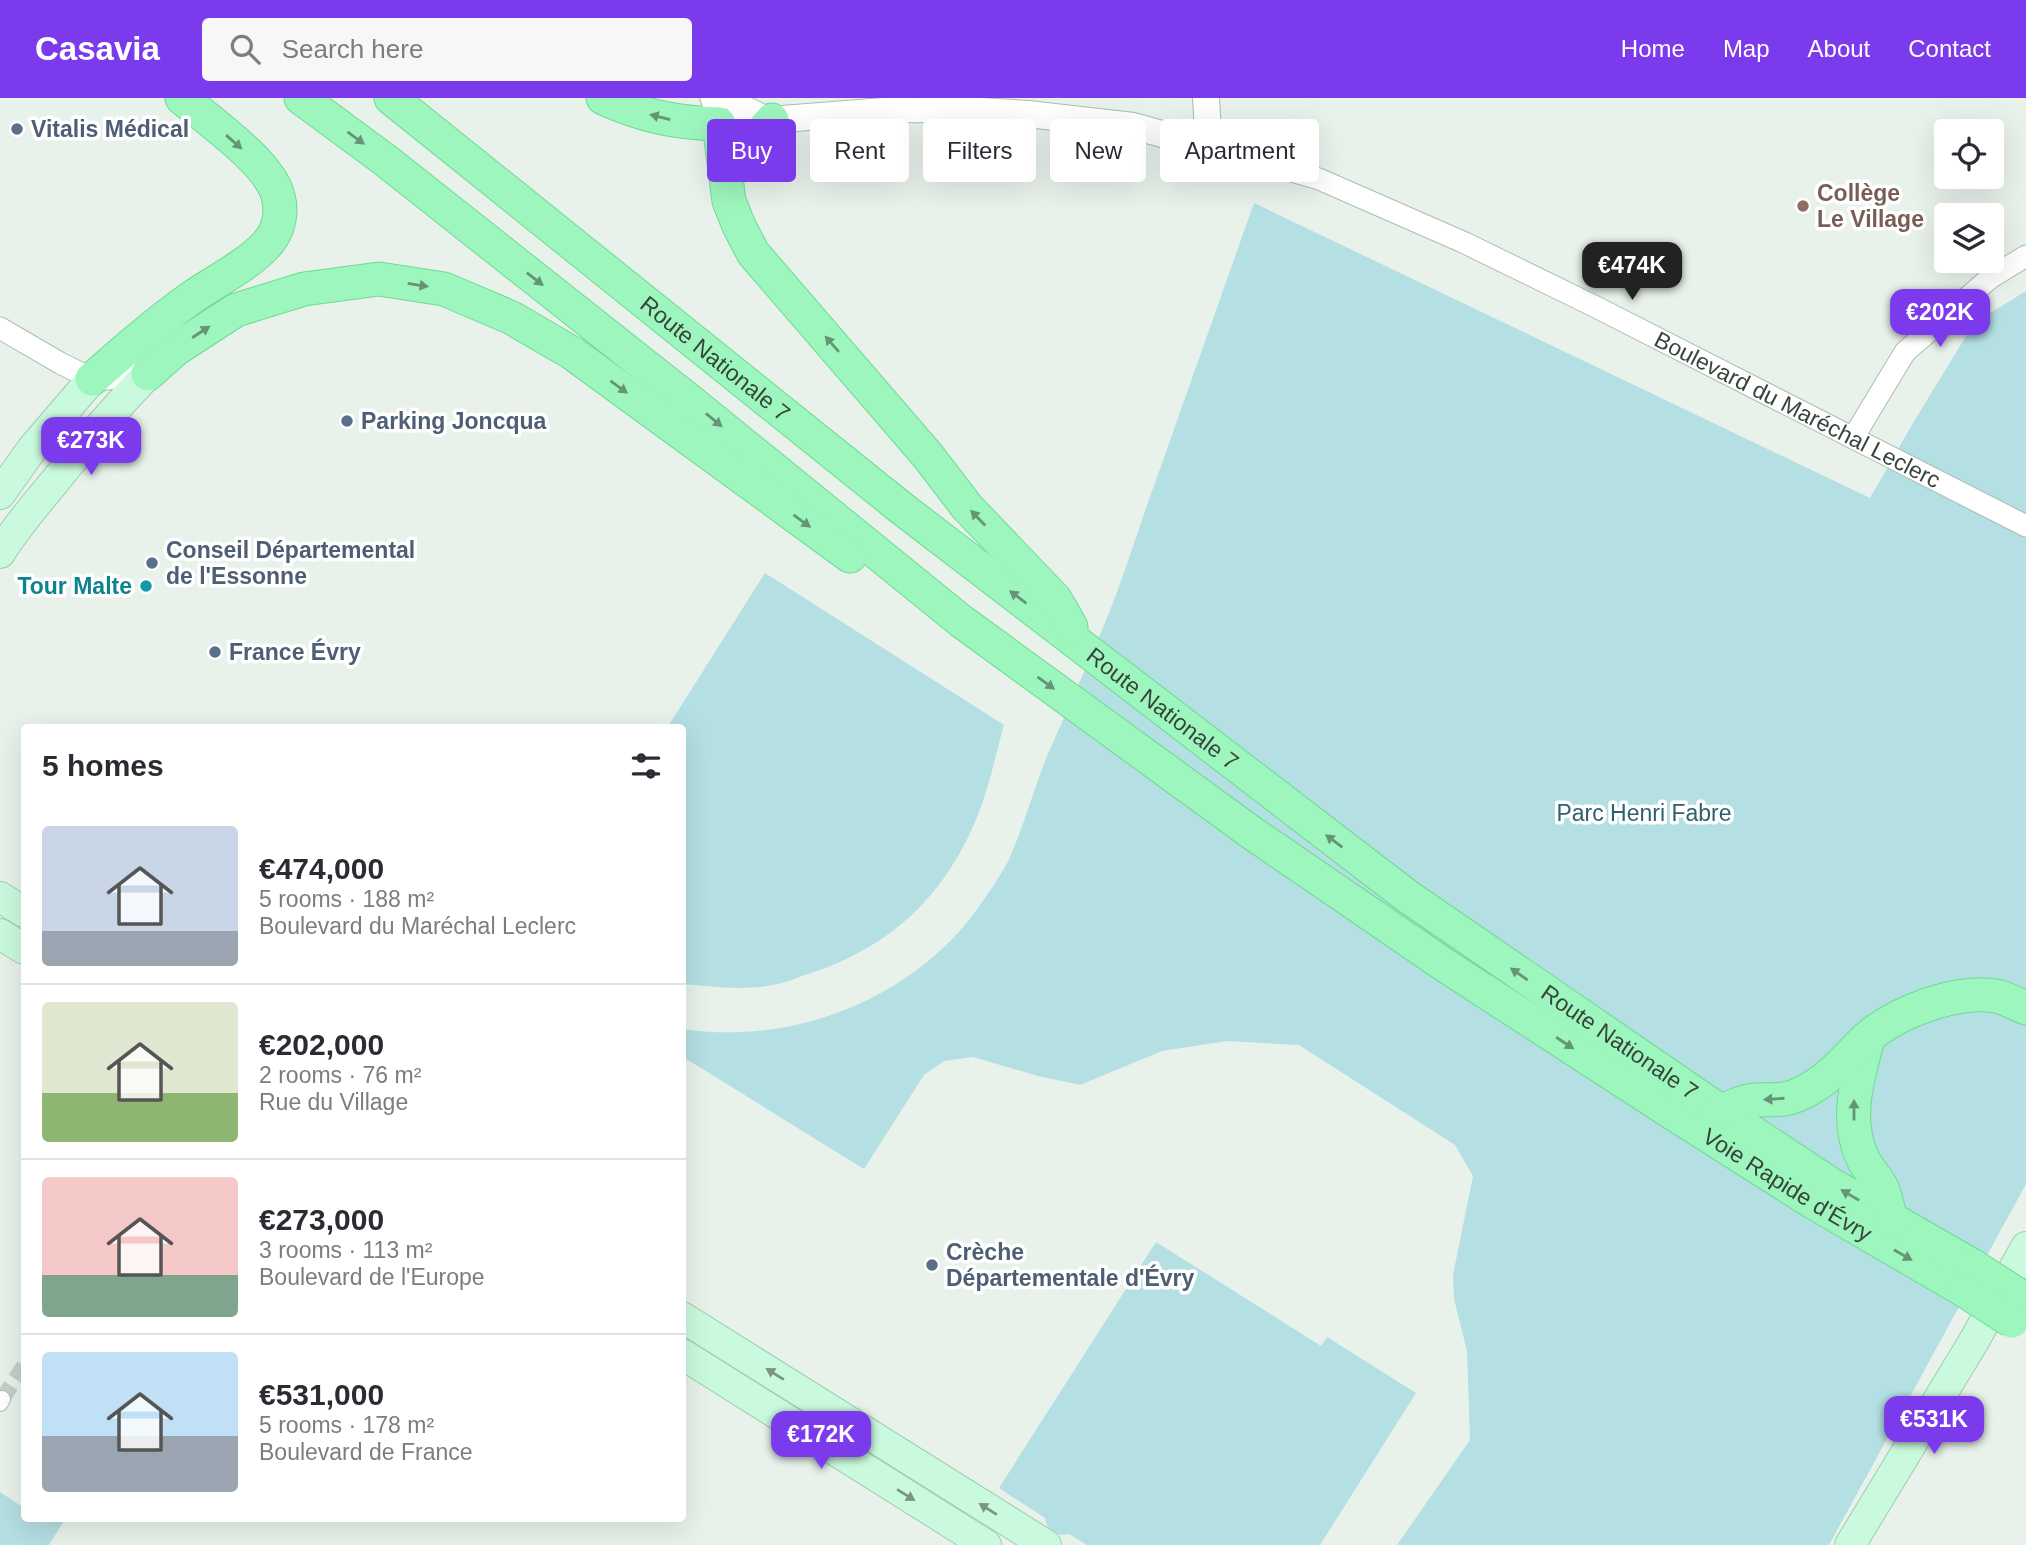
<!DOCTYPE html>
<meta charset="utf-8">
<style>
body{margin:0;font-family:Arial,sans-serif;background:#f7f7f7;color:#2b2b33;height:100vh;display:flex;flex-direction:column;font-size:26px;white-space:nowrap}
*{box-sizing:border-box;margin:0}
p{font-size:23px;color:#7c7c81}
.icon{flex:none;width:38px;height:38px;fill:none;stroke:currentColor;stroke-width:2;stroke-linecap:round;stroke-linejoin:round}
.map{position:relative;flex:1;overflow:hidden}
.drawer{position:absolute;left:21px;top:626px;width:665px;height:798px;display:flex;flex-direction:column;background:#fff;border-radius:7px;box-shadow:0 7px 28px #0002}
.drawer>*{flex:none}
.top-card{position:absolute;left:707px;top:21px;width:665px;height:63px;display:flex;gap:14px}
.controls{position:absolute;left:1934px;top:21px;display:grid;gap:14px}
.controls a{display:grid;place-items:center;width:70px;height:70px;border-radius:7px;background:#fff;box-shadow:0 7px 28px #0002;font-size:35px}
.price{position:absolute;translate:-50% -60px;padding:0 16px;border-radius:14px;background:#7c3aed;color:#fff;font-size:23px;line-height:46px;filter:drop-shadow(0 2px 4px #0008)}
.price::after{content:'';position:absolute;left:50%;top:42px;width:21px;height:16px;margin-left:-10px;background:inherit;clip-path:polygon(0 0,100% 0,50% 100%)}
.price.selected{background:#222;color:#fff}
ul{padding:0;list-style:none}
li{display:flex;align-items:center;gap:21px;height:175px;padding:0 21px}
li+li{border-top:2px solid #e1e1e2}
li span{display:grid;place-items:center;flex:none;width:196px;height:140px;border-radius:7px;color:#555}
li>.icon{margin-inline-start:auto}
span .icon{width:84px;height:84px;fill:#fffc;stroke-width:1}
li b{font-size:30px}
h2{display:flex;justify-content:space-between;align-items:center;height:84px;padding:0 21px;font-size:30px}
.pill{padding:0 24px;border-radius:7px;background:#fff;box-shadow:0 7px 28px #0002;font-size:24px;line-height:63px}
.pill.selected{background:#7c3aed;color:#fff}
header{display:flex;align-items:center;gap:42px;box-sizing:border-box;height:98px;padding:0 35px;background:#7c3aed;color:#fff}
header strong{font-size:33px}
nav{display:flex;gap:38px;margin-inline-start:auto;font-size:24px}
.search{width:490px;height:63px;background:#f7f7f7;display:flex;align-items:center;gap:18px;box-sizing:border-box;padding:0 24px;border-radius:7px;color:#7c7c81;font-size:26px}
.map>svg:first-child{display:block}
.green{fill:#b4dfe3}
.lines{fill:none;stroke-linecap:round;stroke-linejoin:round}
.pedestrian-tunnel{stroke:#c5cfc8;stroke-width:16;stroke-dasharray:16 8;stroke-linecap:butt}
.pedestrian-casing{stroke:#abbdb1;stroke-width:18}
.minor-casing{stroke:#abbdb1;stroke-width:23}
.tertiary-casing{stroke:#abbdb1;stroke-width:28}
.secondary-casing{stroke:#9bceaf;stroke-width:32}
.primary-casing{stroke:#6eda93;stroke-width:35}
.pedestrian{stroke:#fff;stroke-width:16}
.minor{stroke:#fff;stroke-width:21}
.tertiary{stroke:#fff;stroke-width:26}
.secondary{stroke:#cafadd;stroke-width:30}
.primary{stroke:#9df6bd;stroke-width:33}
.primary-bridge-casing{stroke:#6eda93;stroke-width:35;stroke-linecap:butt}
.primary-bridge{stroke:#9df6bd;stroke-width:33}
.oneway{fill:#659576}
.oneway2{fill:#799684}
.service-dot{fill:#5c6f8a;stroke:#fff;stroke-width:2.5}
.education-dot{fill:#8d6e63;stroke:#fff;stroke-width:2.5}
.culture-dot{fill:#0f9aa8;stroke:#fff;stroke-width:2.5}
.labels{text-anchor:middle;stroke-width:7;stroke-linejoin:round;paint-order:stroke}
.service-label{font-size:23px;font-weight:bold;fill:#4e5e75;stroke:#fff;text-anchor:start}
.education-label{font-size:23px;font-weight:bold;fill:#785e54;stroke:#fff;text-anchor:start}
.street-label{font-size:23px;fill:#37453b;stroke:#fff}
.culture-label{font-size:23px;font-weight:bold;fill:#0d838f;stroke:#fff;text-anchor:end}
.park-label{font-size:23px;fill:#2f6072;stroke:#fff}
</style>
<header>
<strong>Casavia</strong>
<div class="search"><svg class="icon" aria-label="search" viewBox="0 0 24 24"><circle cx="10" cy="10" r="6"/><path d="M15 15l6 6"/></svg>Search here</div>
<nav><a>Home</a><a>Map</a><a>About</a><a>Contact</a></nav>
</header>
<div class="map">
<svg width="2026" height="1447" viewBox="0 0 2026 1447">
<rect width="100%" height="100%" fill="#e8f2eb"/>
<g class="green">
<path d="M 1254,105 L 1870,400 L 1913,325 L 1974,225 L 2026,193 L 2026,1086 L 1829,1447 L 1397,1447 L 1470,1342 L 1467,1253 L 1454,1201 L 1453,1177 L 1473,1078 L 1455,1047 L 1299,947 L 1227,943 L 1162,953 L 1080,987 L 1038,978 L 973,959 L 944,963 L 924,977 L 864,1071 L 683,959 L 682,931 C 783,946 888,910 957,836 C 972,820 1001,779 1010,759 C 1025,725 1034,689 1048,656 C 1067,612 1087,569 1105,525 C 1124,479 1138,431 1155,385 C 1188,292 1221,198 1254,105 Z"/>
<path d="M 765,475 L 1004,627 C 996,655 990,686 979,714 C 948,795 891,850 808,876 C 798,879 788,884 778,886 C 747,893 714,889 683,886 L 682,630 L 667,630 Z"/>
<path d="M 1156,1144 L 1321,1248 L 1327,1239 L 1416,1295 L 1320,1447 L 1087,1447 L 1069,1436 C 1056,1439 1047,1433 1045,1420 L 999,1390 Z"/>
<path d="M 0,1394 L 24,1410 L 24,1421 L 65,1421 L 49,1447 L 0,1447 Z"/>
</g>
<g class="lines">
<path class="pedestrian-tunnel" d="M 2,1301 L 24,1268"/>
<defs>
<path id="pedestrian" d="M 0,1305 L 2,1301"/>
<g id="minor">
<path d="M 711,0 L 719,26"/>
<path d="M 728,0 L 772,22"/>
<path id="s1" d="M 1209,49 L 1319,81 L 1465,145 L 1594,208 L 2026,428"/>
<path d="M 0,230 L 60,265 L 92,281 L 108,281 L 134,276 L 148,276"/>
<path d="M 1853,340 L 1905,254 L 1990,180 L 2026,158"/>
</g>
<path id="tertiary" d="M 719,26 L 909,11 L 964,12 L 1028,16 L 1133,28 L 1209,49 L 1206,0"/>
<g id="secondary">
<path d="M 0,396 L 32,351 L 92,281"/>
<path d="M 0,455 C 16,429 36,406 56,382 C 85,345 115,310 148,276"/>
<path d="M 0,799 L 24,814"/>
<path d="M 0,836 L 24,851"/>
<path d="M 682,1219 L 1046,1447"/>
<path d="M 682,1256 L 986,1447"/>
<path d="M 1850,1447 L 1974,1243 L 2026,1149"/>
</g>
<g id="primary">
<path id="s2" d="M 301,0 L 385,62 L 691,304 L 961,523 L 1252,735 L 1446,868 L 1674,1016 L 1816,1106 L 1962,1191"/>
<path id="s3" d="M 391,0 L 900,409 L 1407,798 L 1720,1013 L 1832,1087 L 1973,1168"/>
<path d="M 603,0 C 643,18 676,25 719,26 L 729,103 L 739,128 L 753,155 L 928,358 L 967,409 L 1055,501 L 1071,529"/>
<path d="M 727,79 L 732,68 L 772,22"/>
<path d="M 148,276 L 176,251 L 236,212 L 304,191 L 379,181 L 444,191 L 512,220 L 572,255 L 850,458"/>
<path d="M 92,281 C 124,253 156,225 191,200 C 215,183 245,169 265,148 C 278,135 283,116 278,98 C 270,65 209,23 182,0"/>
<path d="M 1868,941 C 1857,981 1844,1023 1864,1063 C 1869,1072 1877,1080 1882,1090 C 1886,1100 1888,1111 1891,1121"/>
<path d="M 1720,1013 C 1731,1010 1744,1002 1755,1002 C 1773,1001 1785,1004 1802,995 C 1830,982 1846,960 1867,940 C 1897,914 1957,891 1996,898 C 2006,900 2016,906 2026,910"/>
</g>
</defs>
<use href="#pedestrian" class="pedestrian-casing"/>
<use href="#minor" class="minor-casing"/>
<use href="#tertiary" class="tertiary-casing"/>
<use href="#secondary" class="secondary-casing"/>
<use href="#primary" class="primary-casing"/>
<use href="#pedestrian" class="pedestrian"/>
<use href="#minor" class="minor"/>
<use href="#tertiary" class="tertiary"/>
<use href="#secondary" class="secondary"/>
<use href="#primary" class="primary"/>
<defs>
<g id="primary-bridge">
<path d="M 1973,1168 L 2026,1202"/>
<path d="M 1962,1191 L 2012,1223"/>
</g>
</defs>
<use href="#primary-bridge" class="primary-bridge-casing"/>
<use href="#primary-bridge" class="primary-bridge"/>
</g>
<defs><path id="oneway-solid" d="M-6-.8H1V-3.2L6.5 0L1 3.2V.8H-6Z" transform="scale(1.75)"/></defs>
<g class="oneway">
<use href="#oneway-solid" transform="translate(660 19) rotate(-166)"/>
<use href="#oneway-solid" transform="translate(356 40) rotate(36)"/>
<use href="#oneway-solid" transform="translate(234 44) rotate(41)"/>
<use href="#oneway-solid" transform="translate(535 181) rotate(38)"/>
<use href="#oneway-solid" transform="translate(418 187) rotate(9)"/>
<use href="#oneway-solid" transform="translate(201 234) rotate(-33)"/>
<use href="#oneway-solid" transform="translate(832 246) rotate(-131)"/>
<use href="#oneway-solid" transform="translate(619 289) rotate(36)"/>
<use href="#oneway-solid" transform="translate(714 322) rotate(39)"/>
<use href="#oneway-solid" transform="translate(978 420) rotate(-134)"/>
<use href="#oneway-solid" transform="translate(802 423) rotate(36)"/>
<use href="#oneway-solid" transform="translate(1018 499) rotate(-143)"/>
<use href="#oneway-solid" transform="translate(1046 585) rotate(36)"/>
<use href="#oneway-solid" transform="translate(1334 743) rotate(-143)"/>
<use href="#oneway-solid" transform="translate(1519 876) rotate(-145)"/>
<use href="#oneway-solid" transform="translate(1565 945) rotate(33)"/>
<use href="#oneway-solid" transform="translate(1774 1001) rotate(176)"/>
<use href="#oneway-solid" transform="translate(1854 1012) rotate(-90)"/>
<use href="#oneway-solid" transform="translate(1850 1097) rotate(-150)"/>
<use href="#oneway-solid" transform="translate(1903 1157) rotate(30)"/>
</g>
<g class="oneway2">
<use href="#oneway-solid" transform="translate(775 1276) rotate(-148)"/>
<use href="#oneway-solid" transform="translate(906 1397) rotate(32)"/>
<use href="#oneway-solid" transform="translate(988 1411) rotate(-148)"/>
</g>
<g class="service-dot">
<circle cx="17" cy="31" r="7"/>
<circle cx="347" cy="323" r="7"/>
<circle cx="152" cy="465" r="7"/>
<circle cx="215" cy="554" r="7"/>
<circle cx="932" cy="1167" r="7"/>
</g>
<circle class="education-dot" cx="1803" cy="108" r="7"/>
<circle class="culture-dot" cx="146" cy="488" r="7"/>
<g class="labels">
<g class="service-label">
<text x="31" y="39">Vitalis Médical</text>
<text x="361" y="331">Parking Joncqua</text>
<text x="166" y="460">Conseil Départemental<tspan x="166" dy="26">de l'Essonne</tspan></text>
<text x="229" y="562">France Évry</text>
<text x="946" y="1162">Crèche<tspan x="946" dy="26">Départementale d'Évry</tspan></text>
</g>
<g class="education-label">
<text x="1817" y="103">Collège<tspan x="1817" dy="26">Le Village</tspan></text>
</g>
<g class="street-label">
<text dy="8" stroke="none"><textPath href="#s3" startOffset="416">Route Nationale 7</textPath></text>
<text dy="8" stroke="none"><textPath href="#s1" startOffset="646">Boulevard du Maréchal Leclerc</textPath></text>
<text dy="8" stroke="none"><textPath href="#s3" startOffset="984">Route Nationale 7</textPath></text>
<text dy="8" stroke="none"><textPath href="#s3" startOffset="1550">Route Nationale 7</textPath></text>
<text dy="8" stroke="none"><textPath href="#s2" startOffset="1843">Voie Rapide d'Évry</textPath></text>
</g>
<g class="culture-label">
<text x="132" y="496">Tour Malte</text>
</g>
<g class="park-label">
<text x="1644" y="723">Parc Henri Fabre</text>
</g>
</g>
</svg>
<div class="controls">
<a><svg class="icon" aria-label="locate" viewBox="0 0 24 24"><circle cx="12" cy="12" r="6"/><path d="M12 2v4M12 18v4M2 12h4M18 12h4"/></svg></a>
<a><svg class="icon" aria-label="layers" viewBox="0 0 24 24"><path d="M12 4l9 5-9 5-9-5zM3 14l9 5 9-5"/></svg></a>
</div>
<b class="price selected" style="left:1632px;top:204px">€474K</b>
<b class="price" style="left:1940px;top:251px">€202K</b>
<b class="price" style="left:91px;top:379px">€273K</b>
<b class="price" style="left:1934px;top:1358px">€531K</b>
<b class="price" style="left:821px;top:1373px">€172K</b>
<div class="top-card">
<a class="pill selected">Buy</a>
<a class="pill">Rent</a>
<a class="pill">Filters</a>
<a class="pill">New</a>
<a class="pill">Apartment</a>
</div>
<section class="drawer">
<h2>5 homes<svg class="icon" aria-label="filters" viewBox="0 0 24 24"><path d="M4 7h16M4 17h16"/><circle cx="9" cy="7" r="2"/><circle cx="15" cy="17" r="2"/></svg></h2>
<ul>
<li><span style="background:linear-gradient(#c9d6e8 75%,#9aa5b1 0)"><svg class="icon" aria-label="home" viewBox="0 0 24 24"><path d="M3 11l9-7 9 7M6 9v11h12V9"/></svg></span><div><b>€474,000</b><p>5 rooms · 188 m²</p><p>Boulevard du Maréchal Leclerc</p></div></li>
<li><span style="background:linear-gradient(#dfe7d0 65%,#8fb573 0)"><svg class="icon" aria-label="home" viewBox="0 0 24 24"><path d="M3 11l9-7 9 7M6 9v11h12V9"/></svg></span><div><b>€202,000</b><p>2 rooms · 76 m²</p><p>Rue du Village</p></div></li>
<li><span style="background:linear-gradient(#f6c9c9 70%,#7fa58c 0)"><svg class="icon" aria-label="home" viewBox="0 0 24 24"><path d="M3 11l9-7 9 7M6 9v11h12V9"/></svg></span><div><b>€273,000</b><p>3 rooms · 113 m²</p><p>Boulevard de l'Europe</p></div></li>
<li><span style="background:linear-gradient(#bfe0f5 60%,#9aa5b1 0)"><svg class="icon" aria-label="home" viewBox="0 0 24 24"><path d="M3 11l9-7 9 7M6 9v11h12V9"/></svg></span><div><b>€531,000</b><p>5 rooms · 178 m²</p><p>Boulevard de France</p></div></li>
</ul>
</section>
</div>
